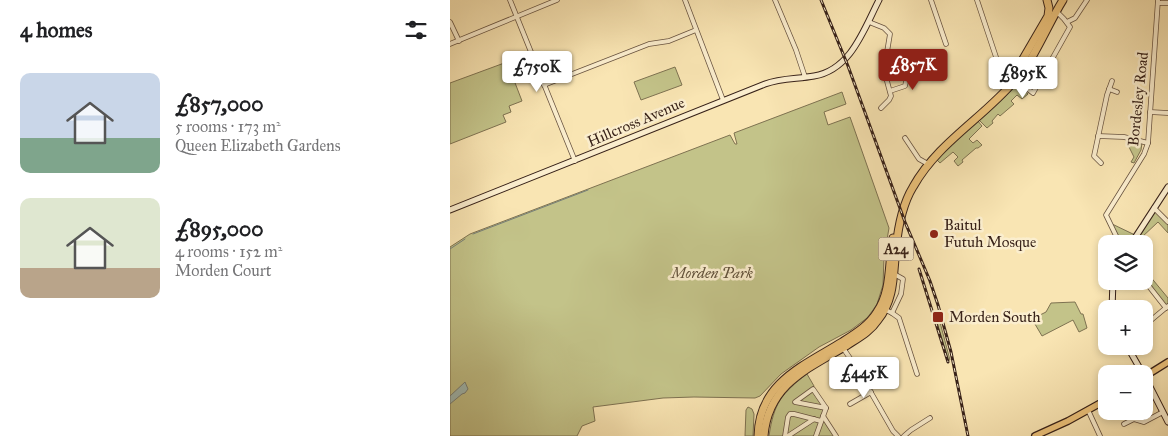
<!DOCTYPE html>
<meta charset="utf-8">
<style>
body{margin:0;font-family:"IM FELL Great Primer",serif;background:#f2f2f2;color:#202124;height:100vh;display:flex;flex-direction:column;font-size:19px;white-space:nowrap}
*{box-sizing:border-box;margin:0}
p{font-size:16px;color:#757577}
.icon{flex:none;width:28px;height:28px;fill:none;stroke:currentColor;stroke-width:2;stroke-linecap:round;stroke-linejoin:round}
.map{position:relative;flex:1;overflow:hidden}
.details{display:flex;flex-direction:column;background:#fff;width:450px}
.details>*{flex:none}
.controls{position:absolute;left:648px;top:235px;display:grid;gap:10px}
.controls a{display:grid;place-items:center;width:55px;height:55px;border-radius:10px;background:#fff;box-shadow:0 2px 8px #0003;font-size:25px}
.price{position:absolute;translate:-50% -42px;padding:0 11px;border-radius:5px;background:#fff;color:#222;font-size:16px;line-height:32px;filter:drop-shadow(0 1px 2px #0008)}
.price::after{content:'';position:absolute;left:50%;top:30px;width:15px;height:11px;margin-left:-8px;background:inherit;clip-path:polygon(0 0,100% 0,50% 100%)}
.price.on{background:#8f2418;color:#fff}
ul{padding:0;list-style:none}
li{display:flex;align-items:center;gap:15px;height:125px;padding:0 20px}
li span{display:grid;place-items:center;flex:none;width:140px;height:100px;border-radius:10px;color:#555}
li>.icon{margin-inline-start:auto}
span .icon{width:60px;height:60px;fill:#fffc;stroke-width:1}
li b{font-size:21px}
h2{display:flex;justify-content:space-between;align-items:center;height:60px;padding:0 20px;font-size:21px}
main{display:flex;flex:1;min-height:0}
.map>svg:first-child{display:block}
.green{fill:#c3c389;stroke:#7e7251}
.water{fill:#a1bdb7;stroke:#777f78}
.lines{fill:none;stroke-linecap:round;stroke-linejoin:round}
.stream{stroke:#777f78;stroke-width:1}
.street-casing{stroke:#685340;stroke-width:5.5}
.secondary-casing{stroke:#382219;stroke-width:7}
.primary-casing{stroke:#382219;stroke-width:8}
.highway-casing{stroke:#382219;stroke-width:9}
.street{stroke:#fbeece;stroke-width:4}
.secondary{stroke:#fbeece;stroke-width:5}
.primary{stroke:#ecc27a;stroke-width:5.5}
.highway{stroke:#ecc27a;stroke-width:7}
.rail-casing{stroke:#382219;stroke-width:3}
.rail{stroke:#fbeece;stroke-width:1;stroke-dasharray:4;stroke-linecap:butt}
.poi-dot{fill:#8f2418;stroke:#fbeece;stroke-width:2}
.labels{text-anchor:middle;stroke-width:5;stroke-linejoin:round;paint-order:stroke}
.shield{fill:#fbeece;stroke:#725f4f;stroke-width:1}
.shield-label{font-size:14px;font-weight:bold;fill:#382219}
.street-label{font-size:15px;fill:#382219;stroke:#fbeece}
.poi-label{font-size:15px;fill:#382219;stroke:#fbeece;text-anchor:start}
.park-label{font-size:15px;font-style:italic;fill:#62523b;stroke:#fbeece}
</style>
<main>
<section class="details">
<h2>4 homes<svg class="icon" aria-label="filters" viewBox="0 0 24 24"><path d="M4 7h16M4 17h16"/><circle cx="9" cy="7" r="2"/><circle cx="15" cy="17" r="2"/></svg></h2>
<ul>
<li><span style="background:linear-gradient(#c9d6e8 65%,#7fa58c 0)"><svg class="icon" aria-label="home" viewBox="0 0 24 24"><path d="M3 11l9-7 9 7M6 9v11h12V9"/></svg></span><div><b>£857,000</b><p>5 rooms · 173 m²</p><p>Queen Elizabeth Gardens</p></div></li>
<li><span style="background:linear-gradient(#dfe7d0 70%,#b9a48a 0)"><svg class="icon" aria-label="home" viewBox="0 0 24 24"><path d="M3 11l9-7 9 7M6 9v11h12V9"/></svg></span><div><b>£895,000</b><p>4 rooms · 152 m²</p><p>Morden Court</p></div></li>
</ul>
</section>
<div class="map">
<svg width="718" height="436" viewBox="0 0 718 436">
<rect width="100%" height="100%" fill="#f9e5b3"/>
<filter id="stains"><feTurbulence type="fractalNoise" baseFrequency=".004" numOctaves="4"/><feColorMatrix values="0 0 0 0 .2 0 0 0 0 .09 0 0 0 0 .02 0 0 0 .5 -.17"/></filter>
<radialGradient id="worn" r=".72"><stop offset=".6" stop-color="#630" stop-opacity="0"/><stop offset="1" stop-color="#630" stop-opacity=".3"/></radialGradient>
<g class="green">
<path d="M 57,62 L 72,101 L 59,106 L 61,112 L 53,115 L 56,122 L 0,144 L 0,83 Z"/>
<path d="M 225,67 L 232,85 L 191,100 L 184,82 Z"/>
<path d="M 565,83 L 578,94 L 572,99 L 567,95 L 561,101 L 564,104 L 550,116 L 548,114 L 542,121 L 543,123 L 537,128 L 528,119 Z"/>
<path d="M 392,92 L 396,104 L 374,112 L 378,125 L 400,117 L 439,228 L 434,257 L 433,285 L 427,304 L 423,310 L 417,318 L 401,330 L 369,347 L 331,374 L 310,396 L 305,398 L 244,397 L 213,398 L 143,407 L 145,421 L 132,426 L 127,436 L 0,436 L 0,247 L 20,234 L 280,135 L 285,144 L 287,144 L 284,133 Z"/>
<path d="M 527,120 L 532,126 L 519,139 L 523,143 L 527,140 L 532,145 L 528,148 L 526,148 L 512,160 L 513,162 L 508,166 L 504,161 L 508,157 L 503,152 L 490,163 L 486,159 Z"/>
<path d="M 680,140 L 692,143 L 691,150 L 684,163 L 681,162 L 684,157 L 678,145 Z"/>
<path d="M 704,210 L 718,223 L 718,233 L 708,222 L 691,238 L 687,235 Z"/>
<path d="M 660,223 L 685,235 L 680,244 L 671,244 Z"/>
<path d="M 694,269 L 718,298 L 718,305 L 716,307 L 694,279 Z"/>
<path d="M 625,302 L 631,314 L 633,314 L 637,328 L 629,332 L 623,320 L 592,336 L 582,319 L 596,312 L 601,303 Z"/>
<path d="M 487,311 L 500,360 L 498,360 L 484,312 Z"/>
<path d="M 357,374 L 364,386 L 362,388 L 375,409 L 372,417 L 385,436 L 319,436 C 324,403 331,394 357,374 Z"/>
<path d="M 298,407 L 302,409 L 304,414 L 303,436 L 295,436 L 296,410 Z"/>
</g>
<path class="water" d="M 15,382 L 18,389 L 15,393 L 12,394 L 0,404 L 0,396 Z"/>
<g class="lines">
<g class="stream">
<path d="M 23,234 L 138,190"/>
<path d="M 0,249 L 15,239"/>
</g>
<defs>
<g id="street">
<path d="M 60,0 L 125,161"/>
<path d="M 235,0 L 273,100"/>
<path d="M 325,0 L 346,50 L 355,77"/>
<path d="M 481,0 L 496,44"/>
<path d="M 527,0 L 546,57"/>
<path d="M 708,3 L 718,3"/>
<path d="M 0,22 L 9,41"/>
<path d="M 419,22 L 434,28 L 440,34 L 434,70 L 441,96 L 439,100 L 431,108"/>
<path d="M 617,22 L 625,18 L 637,0"/>
<path d="M 0,44 L 107,0"/>
<path d="M 566,80 L 583,93 L 620,27 L 614,19 L 606,11"/>
<path d="M 94,85 L 199,44 L 219,41 L 246,30"/>
<path d="M 659,89 L 667,92"/>
<path d="M 440,91 L 455,86 L 459,68 L 464,62"/>
<path d="M 700,112 L 718,113"/>
<path d="M 648,136 L 674,137 L 698,143"/>
<path d="M 455,138 L 469,159 L 478,164"/>
<path d="M 651,163 L 644,156 L 657,95 L 662,81"/>
<path d="M 704,208 L 718,222"/>
<path d="M 670,244 L 656,215 L 694,154 L 698,143 L 708,0"/>
<path d="M 694,280 L 716,308"/>
<path d="M 434,309 L 442,313 L 451,294 L 453,279 L 444,274"/>
<path d="M 442,313 L 449,318 L 467,374"/>
<path d="M 694,326 L 718,306"/>
<path d="M 393,348 L 408,370 L 443,431 L 448,436"/>
<path d="M 363,389 L 376,408 L 345,402 Z"/>
<path d="M 400,404 L 421,392"/>
<path d="M 638,410 L 650,436"/>
<path d="M 373,416 L 386,436"/>
<path d="M 674,424 L 684,419 L 694,422 L 713,412"/>
<path d="M 335,436 L 338,417 L 340,414 L 344,414 L 371,421"/>
<path d="M 338,436 L 364,419"/>
<path d="M 366,436 L 376,408"/>
<path d="M 454,436 L 461,430 L 480,418"/>
</g>
<g id="secondary">
<path d="M 0,210 L 315,84 C 331,78 348,79 364,76 C 401,70 414,29 429,0"/>
<path d="M 681,244 L 718,187"/>
<path d="M 662,309 L 663,281"/>
<path d="M 677,346 L 693,374"/>
<path d="M 694,375 L 718,422"/>
</g>
<g id="primary">
<path d="M 694,377 L 718,362"/>
<path d="M 585,436 L 618,421 L 656,400"/>
</g>
<g id="highway">
<path d="M 556,84 L 566,71 L 598,16 L 599,8 L 597,0"/>
<path d="M 308,436 C 309,383 353,366 392,342 C 406,333 419,325 427,312 C 442,290 438,263 443,238"/>
<path d="M 314,436 C 318,385 357,369 396,346 C 408,338 420,332 428,320 C 445,299 443,274 446,248 C 448,228 452,205 463,187 C 488,142 535,117 567,78 C 585,58 598,24 613,0"/>
</g>
</defs>
<use href="#street" class="street-casing"/>
<use href="#secondary" class="secondary-casing"/>
<use href="#primary" class="primary-casing"/>
<use href="#highway" class="highway-casing"/>
<use href="#street" class="street"/>
<use href="#secondary" class="secondary"/>
<use href="#primary" class="primary"/>
<use href="#highway" class="highway"/>
<defs>
<g id="rail">
<path d="M 371,0 L 398,66 L 455,222 L 480,281 L 488,305 L 501,352 L 518,436"/>
<path d="M 469,269 L 498,362"/>
</g>
</defs>
<use href="#rail" class="rail-casing"/>
<use href="#rail" class="rail"/>
</g>
<g class="poi-dot">
<circle cx="484" cy="234" r="5"/>
<rect x="482" y="311" width="12" height="12" rx="2.5"/>
</g>
<g class="labels">
<rect class="shield" x="428.5" y="237.5" width="35" height="23" rx="4"/>
<g class="shield-label">
<text x="446" y="254">A24</text>
</g>
<g class="street-label">
<text transform="translate(688 99) rotate(-84)" y="5">Bordesley Road</text>
<text transform="translate(186 122) rotate(-23)" y="5">Hillcross Avenue</text>
</g>
<g class="poi-label">
<text x="494" y="230">Baitul<tspan x="494" dy="17">Futuh Mosque</tspan></text>
<text x="499" y="322">Morden South</text>
</g>
<g class="park-label">
<text x="262" y="278">Morden Park</text>
</g>
</g>
<rect width="100%" height="100%" filter="url(#stains)"/>
<rect width="100%" height="100%" fill="url(#worn)"/>
</svg>
<div class="controls">
<a><svg class="icon" aria-label="layers" viewBox="0 0 24 24"><path d="M12 4l9 5-9 5-9-5zM3 14l9 5 9-5"/></svg></a>
<a>+</a>
<a>−</a>
</div>
<b class="price on" style="left:463px;top:91px">£857K</b>
<b class="price" style="left:87px;top:93px">£750K</b>
<b class="price" style="left:573px;top:99px">£895K</b>
<b class="price" style="left:414px;top:399px">£445K</b>
</div>
</main>
